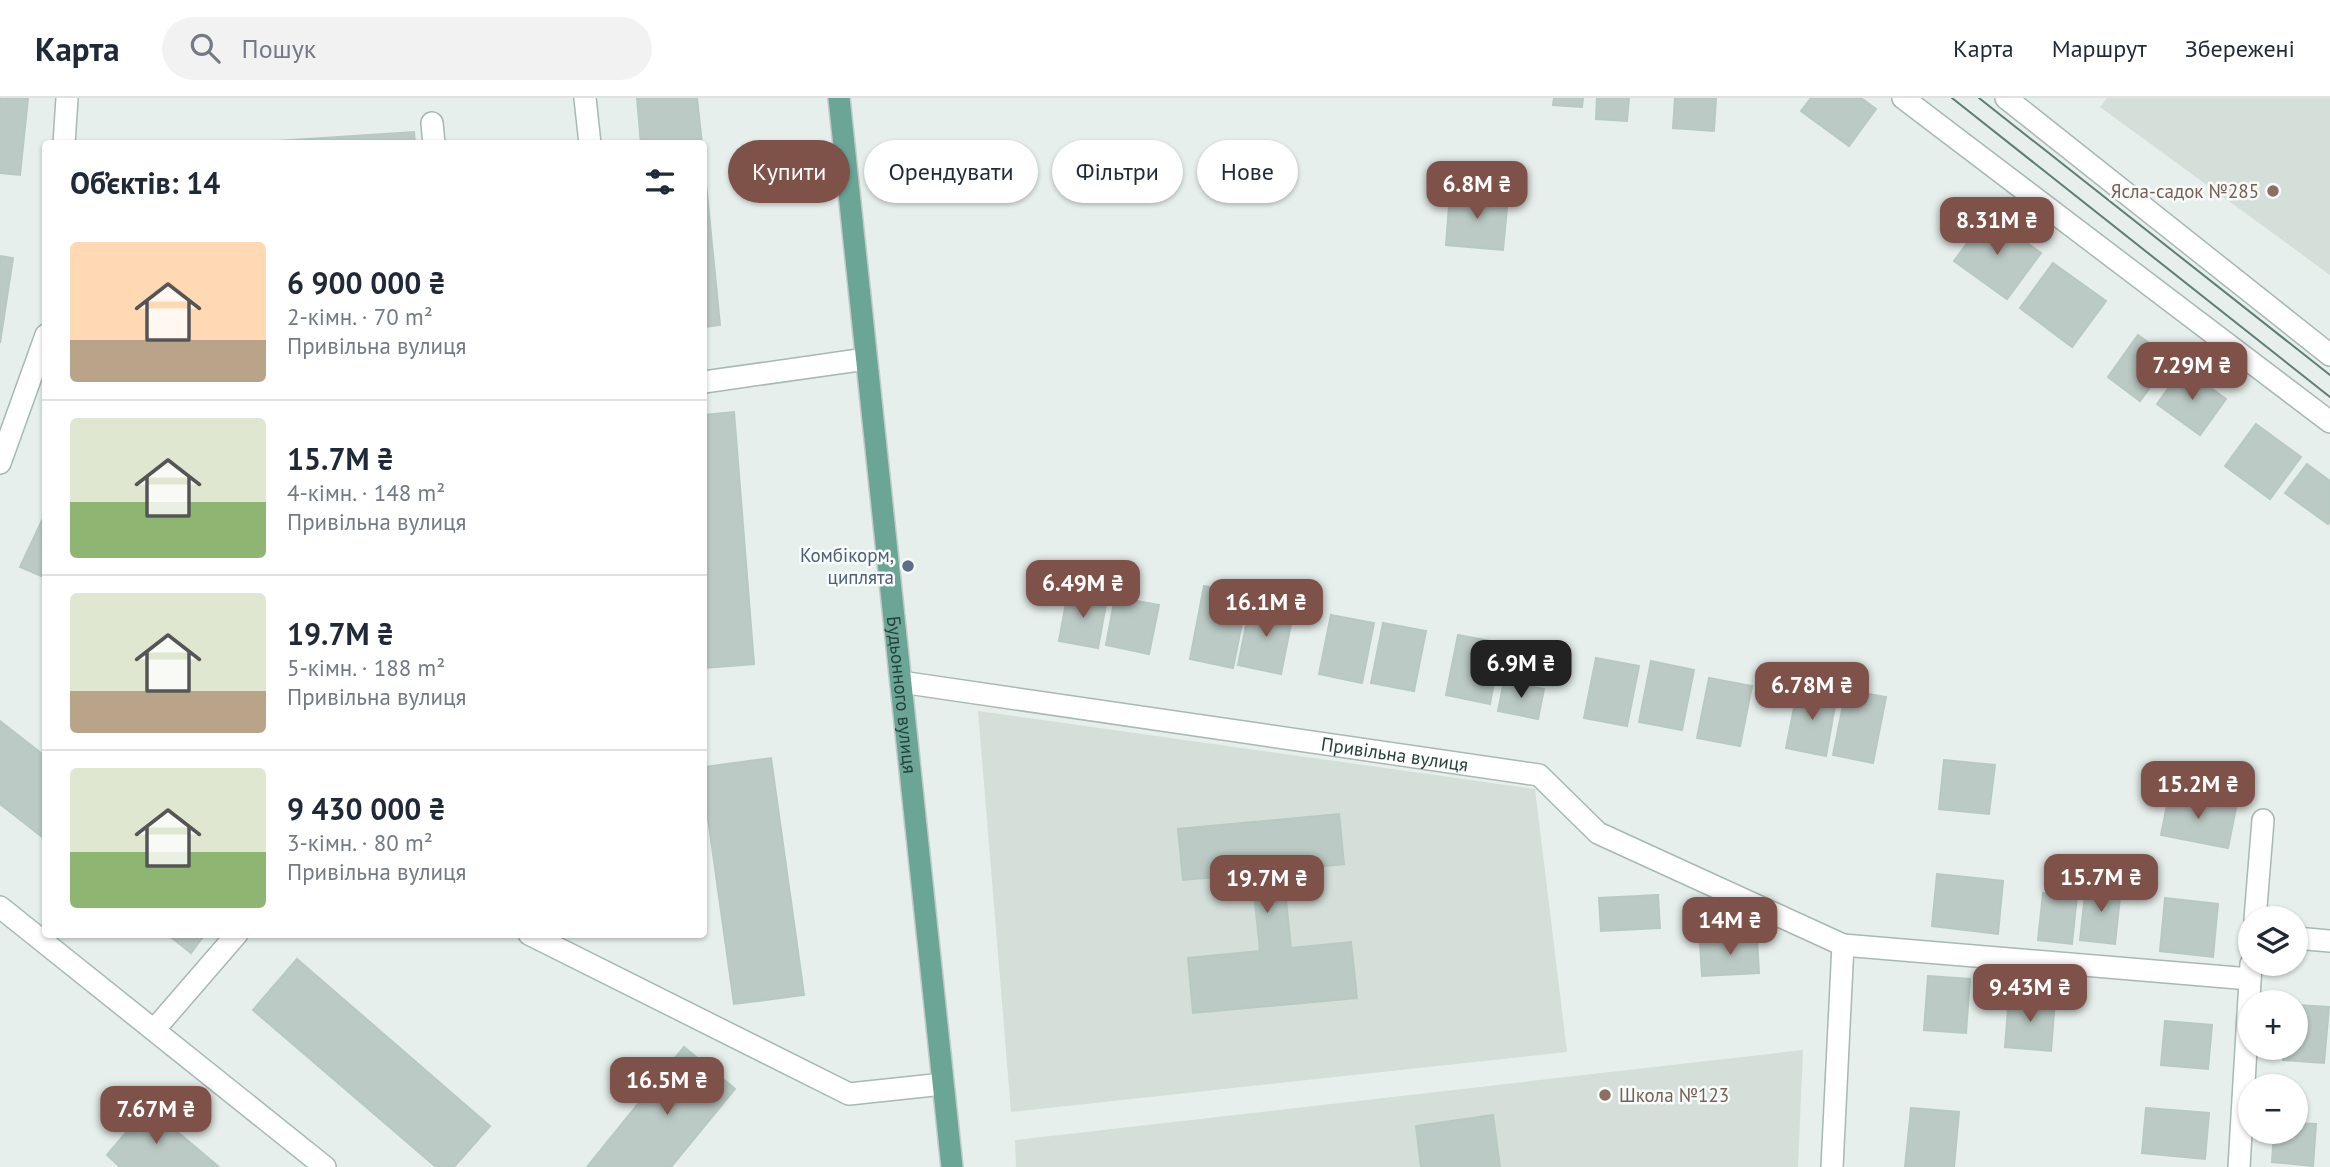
<!DOCTYPE html>
<html lang="uk">
<meta charset="utf-8">
<style>
body{margin:0;font-family:"PT Sans",sans-serif;background:#f2f2f3;color:#1f2937;height:100vh;display:flex;flex-direction:column;font-size:26px;white-space:nowrap}
*{box-sizing:border-box;margin:0}
p{font-size:23px;color:#747a83}
.icon{flex:none;width:38px;height:38px;fill:none;stroke:currentColor;stroke-width:2;stroke-linecap:round;stroke-linejoin:round}
.map{position:relative;flex:1;overflow:hidden}
.sheet{position:absolute;left:42px;top:42px;width:665px;height:798px;display:flex;flex-direction:column;background:#fff;border-radius:7px;box-shadow:0 2px 5px #0004}
.sheet>*{flex:none}
.guide{position:absolute;left:728px;top:42px;width:665px;height:63px;display:flex;gap:14px}
.tools{position:absolute;left:2238px;top:808px;display:grid;gap:14px}
.tools a{display:grid;place-items:center;width:70px;height:70px;border-radius:50%;background:#fff;box-shadow:0 2px 5px #0004;font-size:35px}
.price{position:absolute;translate:-50% -60px;padding:0 16px;border-radius:14px;background:#7f5249;color:#fff;font-size:23px;line-height:46px;filter:drop-shadow(0 2px 4px #0008)}
.price::after{content:'';position:absolute;left:50%;top:42px;width:21px;height:16px;margin-left:-10px;background:inherit;clip-path:polygon(0 0,100% 0,50% 100%)}
.price.active{background:#222;color:#fff}
ul{padding:0;list-style:none}
li{display:flex;align-items:center;gap:21px;height:175px;padding:0 28px}
li+li{border-top:2px solid #e0e1e3}
li span{display:grid;place-items:center;flex:none;width:196px;height:140px;border-radius:7px;color:#555}
li>.icon{margin-inline-start:auto}
span .icon{width:84px;height:84px;fill:#fffc;stroke-width:1}
li b{font-size:30px}
h2{display:flex;justify-content:space-between;align-items:center;height:84px;padding:0 28px;font-size:30px}
.tag{padding:0 24px;border-radius:32px;background:#fff;box-shadow:0 2px 5px #0004;font-size:24px;line-height:63px}
.tag.active{background:#7f5249;color:#fff}
header{display:flex;align-items:center;gap:42px;box-sizing:border-box;height:98px;padding:0 35px;background:#fff;border-bottom:2px solid #e0e1e3}
header strong{font-size:33px}
nav{display:flex;gap:38px;margin-inline-start:auto;font-size:24px}
.search{width:490px;height:63px;background:#f2f2f3;display:flex;align-items:center;gap:18px;box-sizing:border-box;padding:0 24px;border-radius:38px;color:#747a83;font-size:26px}
.map>svg:first-child{display:block}
.built{fill:#d4dfda}
.building{fill:#bbcac4;stroke:#b8c9c2;stroke-width:2}
.lines{fill:none;stroke-linecap:round;stroke-linejoin:round}
.minor-casing{stroke:#a8b8b2;stroke-width:24}
.major-casing{stroke:#c2cac8;stroke-width:24}
.minor{stroke:#fff;stroke-width:21}
.major{stroke:#6aa596;stroke-width:21}
.tram{stroke:#5f7d75;stroke-width:2}
.education-dot{fill:#8d6e63;stroke:#f7fbf9;stroke-width:2.5}
.service-dot{fill:#5c6f8a;stroke:#f7fbf9;stroke-width:2.5}
.labels{text-anchor:middle;stroke-width:5;stroke-linejoin:round;paint-order:stroke}
.education-label{font-size:19px;fill:#785e54;stroke:#f7fbf9;text-anchor:end}
.service-label{font-size:19px;fill:#4e5e75;stroke:#f7fbf9;text-anchor:end}
.street-label{font-size:19px;fill:#24423a;stroke:#f7fbf9}
</style>
<header>
<strong>Карта</strong>
<div class="search"><svg class="icon" aria-label="search" viewBox="0 0 24 24"><circle cx="10" cy="10" r="6"/><path d="M15 15l6 6"/></svg>Пошук</div>
<nav><a>Карта</a><a>Маршрут</a><a>Збережені</a></nav>
</header>
<div class="map">
<svg width="2330" height="1069" viewBox="0 0 2330 1069">
<rect width="100%" height="100%" fill="#e6efeb"/>
<g class="built">
<path d="M 2107,0 L 2330,0 L 2330,177 L 2100,9 Z"/>
<path d="M 978,613 L 1535,691 L 1567,954 L 1011,1014 Z"/>
<path d="M 1803,952 L 1798,1069 L 1016,1069 L 1015,1042 Z"/>
</g>
<g class="building">
<path d="M 0,0 L 28,0 L 20,77 L 0,75 Z"/>
<path d="M 637,0 L 697,0 L 702,46 L 641,46 Z"/>
<path d="M 1554,0 L 1583,0 L 1582,9 L 1553,7 Z"/>
<path d="M 1597,0 L 1629,0 L 1627,23 L 1596,21 Z"/>
<path d="M 1675,0 L 1716,0 L 1714,33 L 1673,30 Z"/>
<path d="M 1811,0 L 1861,0 L 1876,11 L 1849,48 L 1801,13 Z"/>
<path d="M 414,34 L 415,46 L 232,46 Z"/>
<path d="M 704,65 L 720,227 L 704,229 Z"/>
<path d="M 1450,95 L 1508,100 L 1503,152 L 1446,147 Z"/>
<path d="M 1988,117 L 2041,155 L 2007,201 L 1954,163 Z"/>
<path d="M 0,158 L 13,160 L 0,245 Z"/>
<path d="M 2053,165 L 2106,203 L 2072,249 L 2020,210 Z"/>
<path d="M 2138,237 L 2171,261 L 2140,303 L 2108,279 Z"/>
<path d="M 2183,270 L 2226,301 L 2200,337 L 2157,306 Z"/>
<path d="M 734,314 L 754,566 L 704,570 L 704,317 Z"/>
<path d="M 2256,326 L 2301,359 L 2270,401 L 2225,368 Z"/>
<path d="M 2307,366 L 2330,383 L 2330,423 L 2328,426 L 2285,395 Z"/>
<path d="M 46,414 L 46,480 L 20,469 Z"/>
<path d="M 1204,488 L 1248,496 L 1233,570 L 1190,561 Z"/>
<path d="M 1068,494 L 1107,501 L 1098,550 L 1059,543 Z"/>
<path d="M 1115,499 L 1159,507 L 1149,556 L 1106,547 Z"/>
<path d="M 1250,507 L 1293,516 L 1281,576 L 1238,567 Z"/>
<path d="M 1331,517 L 1374,525 L 1362,585 L 1319,576 Z"/>
<path d="M 1383,525 L 1426,533 L 1414,593 L 1371,585 Z"/>
<path d="M 1458,537 L 1501,545 L 1490,606 L 1446,597 Z"/>
<path d="M 1596,560 L 1639,568 L 1627,628 L 1584,620 Z"/>
<path d="M 1651,563 L 1694,572 L 1682,632 L 1639,624 Z"/>
<path d="M 1709,580 L 1752,588 L 1740,648 L 1697,640 Z"/>
<path d="M 1504,583 L 1544,591 L 1538,621 L 1498,613 Z"/>
<path d="M 1798,590 L 1837,597 L 1826,658 L 1786,650 Z"/>
<path d="M 1846,592 L 1886,599 L 1873,665 L 1833,657 Z"/>
<path d="M 0,623 L 46,659 L 46,742 L 0,706 Z"/>
<path d="M 771,660 L 804,897 L 734,906 L 704,692 L 704,669 Z"/>
<path d="M 1944,662 L 1995,667 L 1989,716 L 1939,711 Z"/>
<path d="M 2169,697 L 2236,710 L 2228,750 L 2161,737 Z"/>
<path d="M 1339,716 L 1344,766 L 1283,772 L 1291,850 L 1351,844 L 1357,900 L 1193,915 L 1188,860 L 1260,853 L 1252,776 L 1183,782 L 1178,731 Z"/>
<path d="M 1937,776 L 2003,783 L 1998,836 L 1932,828 Z"/>
<path d="M 2086,787 L 2121,790 L 2115,846 L 2080,842 Z"/>
<path d="M 2043,795 L 2077,798 L 2072,846 L 2038,842 Z"/>
<path d="M 1658,797 L 1660,830 L 1601,833 L 1599,800 Z"/>
<path d="M 2165,800 L 2218,806 L 2213,859 L 2160,853 Z"/>
<path d="M 167,836 L 205,836 L 191,855 Z"/>
<path d="M 1757,840 L 1759,875 L 1702,878 L 1700,844 Z"/>
<path d="M 297,861 L 490,1028 L 454,1069 L 436,1069 L 253,912 Z"/>
<path d="M 1928,878 L 1970,881 L 1966,935 L 1924,932 Z"/>
<path d="M 2009,898 L 2055,902 L 2051,953 L 2005,949 Z"/>
<path d="M 2296,907 L 2329,909 L 2324,965 L 2283,962 L 2284,950 L 2296,950 Z"/>
<path d="M 2165,923 L 2212,927 L 2208,971 L 2161,967 Z"/>
<path d="M 684,949 L 735,991 L 671,1069 L 587,1069 Z"/>
<path d="M 148,1009 L 219,1069 L 120,1069 L 107,1057 Z"/>
<path d="M 1911,1010 L 1959,1014 L 1954,1069 L 1905,1069 Z"/>
<path d="M 2146,1010 L 2209,1015 L 2205,1061 L 2142,1055 Z"/>
<path d="M 1493,1017 L 1500,1069 L 1421,1069 L 1416,1028 Z"/>
<path d="M 2296,1025 L 2316,1026 L 2313,1068 L 2272,1064 L 2274,1034 L 2296,1034 Z"/>
</g>
<g class="lines">
<defs>
<g id="minor">
<path d="M 585,0 L 590,46"/>
<path d="M 1903,0 L 2330,324"/>
<path d="M 2006,0 L 2330,257"/>
<path d="M 432,25 L 434,46"/>
<path d="M 64,46 L 67,0"/>
<path d="M 704,284 L 866,261"/>
<path d="M 0,365 L 46,237"/>
<path id="s1" d="M 901,584 L 1539,677 L 1598,735 L 1843,847 L 1832,1069"/>
<path d="M 0,809 L 325,1069"/>
<path d="M 2255,821 L 2263,722"/>
<path d="M 529,836 L 849,996 L 943,986"/>
<path d="M 2296,840 L 2330,843"/>
<path d="M 1843,847 L 2250,881"/>
<path d="M 154,932 L 237,836"/>
<path d="M 2239,1069 L 2251,866"/>
</g>
<g id="major">
<path id="s2" d="M 839,0 L 952,1069"/>
</g>
</defs>
<use href="#minor" class="minor-casing"/>
<use href="#major" class="major-casing"/>
<use href="#minor" class="minor"/>
<use href="#major" class="major"/>
<g class="tram">
<path d="M 1952,0 L 2330,299"/>
<path d="M 1979,0 L 2330,277"/>
</g>
</g>
<g class="education-dot">
<circle cx="2273" cy="93" r="7"/>
<circle cx="1605" cy="997" r="7"/>
</g>
<circle class="service-dot" cx="908" cy="468" r="7"/>
<g class="labels">
<g class="education-label">
<text x="2259" y="100">Ясла-садок №285</text>
<text x="1619" y="1004" text-anchor="start">Школа №123</text>
</g>
<g class="service-label">
<text x="894" y="464">Комбікорм,<tspan x="894" dy="22">циплята</tspan></text>
</g>
<g class="street-label">
<text dy="7" stroke="none"><textPath href="#s2" startOffset="600">Будьонного вулиця</textPath></text>
<text dy="7" stroke="none"><textPath href="#s1" startOffset="499">Привільна вулиця</textPath></text>
</g>
</g>
</svg>
<div class="tools">
<a><svg class="icon" aria-label="layers" viewBox="0 0 24 24"><path d="M12 4l9 5-9 5-9-5zM3 14l9 5 9-5"/></svg></a>
<a>+</a>
<a>−</a>
</div>
<b class="price" style="left:1477px;top:123px">6.8M ₴</b>
<b class="price" style="left:1997px;top:159px">8.31M ₴</b>
<b class="price" style="left:2192px;top:304px">7.29M ₴</b>
<b class="price" style="left:1083px;top:522px">6.49M ₴</b>
<b class="price" style="left:1266px;top:541px">16.1M ₴</b>
<b class="price active" style="left:1521px;top:602px">6.9M ₴</b>
<b class="price" style="left:1812px;top:624px">6.78M ₴</b>
<b class="price" style="left:2198px;top:723px">15.2M ₴</b>
<b class="price" style="left:2101px;top:816px">15.7M ₴</b>
<b class="price" style="left:1267px;top:817px">19.7M ₴</b>
<b class="price" style="left:1730px;top:859px">14M ₴</b>
<b class="price" style="left:2030px;top:926px">9.43M ₴</b>
<b class="price" style="left:667px;top:1019px">16.5M ₴</b>
<b class="price" style="left:156px;top:1048px">7.67M ₴</b>
<div class="guide">
<a class="tag active">Купити</a>
<a class="tag">Орендувати</a>
<a class="tag">Фільтри</a>
<a class="tag">Нове</a>
</div>
<section class="sheet">
<h2>Об’єктів: 14<svg class="icon" aria-label="filters" viewBox="0 0 24 24"><path d="M4 7h16M4 17h16"/><circle cx="9" cy="7" r="2"/><circle cx="15" cy="17" r="2"/></svg></h2>
<ul>
<li><span style="background:linear-gradient(#ffd9b3 70%,#b9a48a 0)"><svg class="icon" aria-label="home" viewBox="0 0 24 24"><path d="M3 11l9-7 9 7M6 9v11h12V9"/></svg></span><div><b>6 900 000 ₴</b><p>2-кімн. · 70 m²</p><p>Привільна вулиця</p></div></li>
<li><span style="background:linear-gradient(#dfe7d0 60%,#8fb573 0)"><svg class="icon" aria-label="home" viewBox="0 0 24 24"><path d="M3 11l9-7 9 7M6 9v11h12V9"/></svg></span><div><b>15.7M ₴</b><p>4-кімн. · 148 m²</p><p>Привільна вулиця</p></div></li>
<li><span style="background:linear-gradient(#dfe7d0 70%,#b9a48a 0)"><svg class="icon" aria-label="home" viewBox="0 0 24 24"><path d="M3 11l9-7 9 7M6 9v11h12V9"/></svg></span><div><b>19.7M ₴</b><p>5-кімн. · 188 m²</p><p>Привільна вулиця</p></div></li>
<li><span style="background:linear-gradient(#dfe7d0 60%,#8fb573 0)"><svg class="icon" aria-label="home" viewBox="0 0 24 24"><path d="M3 11l9-7 9 7M6 9v11h12V9"/></svg></span><div><b>9 430 000 ₴</b><p>3-кімн. · 80 m²</p><p>Привільна вулиця</p></div></li>
</ul>
</section>
</div>
